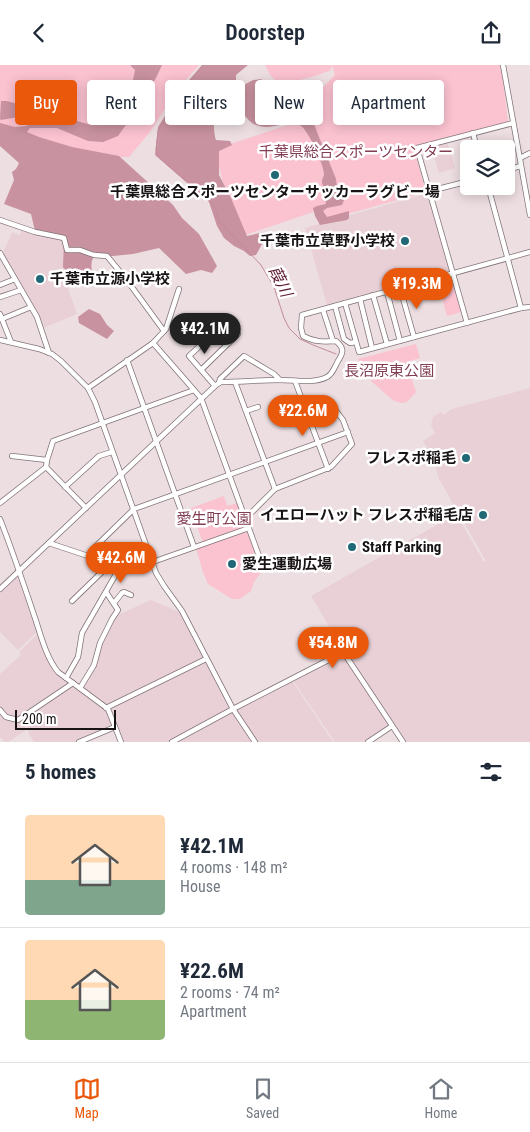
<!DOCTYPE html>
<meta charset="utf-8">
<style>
body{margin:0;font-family:"Roboto Condensed","Noto Sans JP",sans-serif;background:#f6f6f7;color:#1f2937;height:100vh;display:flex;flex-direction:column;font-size:19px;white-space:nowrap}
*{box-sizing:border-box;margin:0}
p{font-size:16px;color:#747a83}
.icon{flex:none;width:28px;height:28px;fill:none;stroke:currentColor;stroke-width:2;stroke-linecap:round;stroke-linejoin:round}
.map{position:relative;height:677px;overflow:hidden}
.sheet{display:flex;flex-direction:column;background:#fff;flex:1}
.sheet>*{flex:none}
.banner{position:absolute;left:15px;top:15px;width:500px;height:45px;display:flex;gap:10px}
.fabs{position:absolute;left:460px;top:75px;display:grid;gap:10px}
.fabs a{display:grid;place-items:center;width:55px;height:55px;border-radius:5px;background:#fff;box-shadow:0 2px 12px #0003;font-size:25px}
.scale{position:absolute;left:15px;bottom:12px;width:101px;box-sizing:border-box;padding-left:5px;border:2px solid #181314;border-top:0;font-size:14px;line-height:18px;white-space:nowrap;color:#181314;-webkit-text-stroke:4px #fff;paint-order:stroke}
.price{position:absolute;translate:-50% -42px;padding:0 11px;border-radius:18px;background:#ea580c;color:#fff;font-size:16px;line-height:32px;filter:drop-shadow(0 1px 2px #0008)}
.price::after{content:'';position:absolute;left:50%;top:30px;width:15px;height:11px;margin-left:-8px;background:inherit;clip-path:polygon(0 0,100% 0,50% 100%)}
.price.selected{background:#222;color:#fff}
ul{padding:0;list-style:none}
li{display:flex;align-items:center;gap:15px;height:125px;padding:0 25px}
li+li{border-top:1px solid #e0e1e3}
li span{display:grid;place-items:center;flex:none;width:140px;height:100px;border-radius:5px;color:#555}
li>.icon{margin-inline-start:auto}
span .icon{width:60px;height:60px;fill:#fffc;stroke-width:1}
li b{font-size:21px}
h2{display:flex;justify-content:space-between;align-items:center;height:60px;padding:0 25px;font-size:21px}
.chip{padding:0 18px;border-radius:5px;background:#fff;box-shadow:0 2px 12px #0003;font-size:18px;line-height:45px}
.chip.selected{background:#ea580c;color:#fff}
header{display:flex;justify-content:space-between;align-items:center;height:65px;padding:0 25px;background:#fff;font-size:22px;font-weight:600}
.menu{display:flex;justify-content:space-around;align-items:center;height:70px;border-top:1px solid #e0e1e3;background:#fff;font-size:14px;color:#747a83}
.menu a{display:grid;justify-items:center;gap:2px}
.menu .selected{color:#ea580c}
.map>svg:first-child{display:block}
.built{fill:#e8d0d6}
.green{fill:#fbc2d0}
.forest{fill:#c992a0}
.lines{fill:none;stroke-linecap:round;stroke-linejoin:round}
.stream{stroke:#c28c9a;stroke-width:1}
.minor-casing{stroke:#817477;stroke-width:6}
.minor{stroke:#fff;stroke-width:4.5}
.poi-dot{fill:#206875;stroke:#fff;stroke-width:2}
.labels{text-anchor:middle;stroke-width:5;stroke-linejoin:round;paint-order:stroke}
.park-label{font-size:15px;fill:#823d52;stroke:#fff}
.poi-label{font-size:15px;font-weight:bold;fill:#181314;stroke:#fff;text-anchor:end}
.water-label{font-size:16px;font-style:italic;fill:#5d1b32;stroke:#fff}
</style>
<header><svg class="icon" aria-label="back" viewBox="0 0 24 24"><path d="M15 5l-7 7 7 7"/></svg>Doorstep<svg class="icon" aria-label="share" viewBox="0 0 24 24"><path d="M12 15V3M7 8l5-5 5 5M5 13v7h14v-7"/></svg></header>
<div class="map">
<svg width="530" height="677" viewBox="0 0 530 677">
<rect width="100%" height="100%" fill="#eddee1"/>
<g class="built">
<path d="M 447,77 L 455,103 L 439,108 L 431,82 Z"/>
<path d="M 428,128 L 449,205 L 447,207 L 327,240 L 305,163 Z"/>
<path d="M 22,164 L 62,173 L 72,202 L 62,207 L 77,249 L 43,263 L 3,188 L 12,167 L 20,170 Z"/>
<path d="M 530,323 L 530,677 L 407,677 L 333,568 L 311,531 L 456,449 L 484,497 L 486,496 L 439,414 L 433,393 L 423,376 L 435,368 L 431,360 L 433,352 L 441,347 L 443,350 L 452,344 Z"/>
<path d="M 17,510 L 38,566 L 18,585 L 0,567 L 0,527 Z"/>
<path d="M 151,535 L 179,547 L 203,593 L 107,640 L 82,622 L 111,558 L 118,550 Z"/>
<path d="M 39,568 L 48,595 L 54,606 L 68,618 L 18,653 L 7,650 L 0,642 L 0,609 L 21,590 L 19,587 Z"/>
<path d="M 339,591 L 344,593 L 389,660 L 365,677 L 335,677 L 293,615 Z"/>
<path d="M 205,597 L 229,644 L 167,677 L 124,677 L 109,644 Z"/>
<path d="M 292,616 L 333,677 L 257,677 L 235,644 Z"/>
<path d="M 72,620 L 106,645 L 113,661 L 78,677 L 34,677 L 29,669 L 26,653 Z"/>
<path d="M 232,646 L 253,677 L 174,677 Z"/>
<path d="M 0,648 L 4,654 L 20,657 L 25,654 L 25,666 L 8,677 L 5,677 L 0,672 Z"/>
</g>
<g class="green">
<path d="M 0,0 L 199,0 L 177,25 L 150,67 L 129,92 L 110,92 L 78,85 L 42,73 L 0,66 Z"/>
<path d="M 265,0 L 331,0 L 332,2 L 329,6 C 316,10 290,21 277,16 C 271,13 268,6 265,0 Z"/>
<path d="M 332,0 L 500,0 L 503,14 L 508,57 L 413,81 L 426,127 L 322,156 L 319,145 L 245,170 L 242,167 L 222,114 L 215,84 L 309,53 L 306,40 L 335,10 Z"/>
<path d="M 449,211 L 451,212 L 461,247 L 447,251 L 437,215 Z"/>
<path d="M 416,279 L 420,293 L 406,297 L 416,327 L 407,337 L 402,338 L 394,336 L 371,316 L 358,294 Z"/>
<path d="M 224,431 L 227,441 L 237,438 L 246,462 L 203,478 L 197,461 L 188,464 L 187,460 L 195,456 L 191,443 Z"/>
<path d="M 244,466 L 248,469 L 257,495 L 263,496 L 264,503 L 254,517 L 251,526 L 240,534 L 232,534 L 208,519 L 203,507 L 196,483 Z"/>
</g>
<g class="forest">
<path d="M 130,0 L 162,0 L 156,13 L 136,46 L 118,71 L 103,77 L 88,76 L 57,63 L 30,63 L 27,67 L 39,72 L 72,82 L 119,91 L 173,140 L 182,153 L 199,169 L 217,201 L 212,208 L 201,205 L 186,209 L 159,183 L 133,189 L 93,193 C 89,202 94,210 92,220 L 76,218 L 63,202 L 64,176 L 36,170 L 31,149 L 4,139 L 14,115 L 12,107 L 16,104 L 19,98 L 0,81 L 0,58 L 15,62 L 27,61 L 31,55 L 19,52 L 1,55 L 0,54 L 1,36 L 7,36 L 91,60 L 106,60 L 131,25 L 135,5 Z"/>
<path d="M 202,0 L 248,0 L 236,10 L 236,15 L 242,21 L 253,15 L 261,14 L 270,24 L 266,33 L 258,38 L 257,41 L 265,45 L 270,43 C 275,32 274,23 287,21 L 298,31 L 308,32 L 310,40 L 309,47 L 336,114 L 338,130 L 344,135 L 342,140 L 327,143 L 323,146 L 327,152 L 349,146 L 349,153 L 347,155 L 320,160 L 315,151 L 313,143 L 317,141 L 326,139 C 325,136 326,134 326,131 C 326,126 322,121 322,116 C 322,114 324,111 324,109 C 324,100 308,65 301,61 C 299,59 292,57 290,57 C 286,57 282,60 279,60 C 272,62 263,63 256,60 C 243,55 239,34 225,33 C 222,36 218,38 217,42 C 213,50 213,67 216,75 L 230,76 L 232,80 L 219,86 L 219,110 L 231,133 L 247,171 L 264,167 L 267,170 L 256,190 L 250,191 L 244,186 L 234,181 L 224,173 L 217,161 L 209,137 L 155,90 L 158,62 L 184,21 Z"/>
<path d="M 89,244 L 100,249 L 107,260 L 114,266 L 107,274 L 79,258 L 78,252 Z"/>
</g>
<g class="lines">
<path class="stream" d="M 204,0 L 190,16 L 158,66 L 156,85 L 159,92 L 165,98 L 210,136 L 214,141 L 220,157 L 261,200 L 274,222 L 284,253 L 289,263 L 300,274 L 313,280 L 336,289"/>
<defs>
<g id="minor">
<path d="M 503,0 L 530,150"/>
<path d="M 473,68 L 477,84"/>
<path d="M 520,93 L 530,88"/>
<path d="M 506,105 L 521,101"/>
<path d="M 488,121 L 521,243"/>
<path d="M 430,126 L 469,116"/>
<path d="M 0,155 L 35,167 L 64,173 L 67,185 L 80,185 L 94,190 L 107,191 L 126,214 L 164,266"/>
<path d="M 0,188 L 37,252 L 49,288"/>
<path d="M 0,220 L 15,214"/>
<path d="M 400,223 L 414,272"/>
<path d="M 387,227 L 400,276"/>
<path d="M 373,230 L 387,279"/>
<path d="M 0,232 L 21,225"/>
<path d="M 360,234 L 372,283"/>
<path d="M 345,238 L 359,287 L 521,243 L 530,242"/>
<path d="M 335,241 L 344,274 L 350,278 L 356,277"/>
<path d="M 323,245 L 333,276"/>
<path d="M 0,249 L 11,277"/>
<path d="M 2,254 L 31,242"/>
<path d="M 467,258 L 417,83 L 513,58"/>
<path d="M 0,275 L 39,284 L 52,289 L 61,296 L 88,323 L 95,337 L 156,508 L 164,521 L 182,546 L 233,644 L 255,677"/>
<path d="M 153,278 L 201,333 L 259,491"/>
<path d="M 127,295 L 194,482"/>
<path d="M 201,305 L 238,269 L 231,258 L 218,264 L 189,291 L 215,321"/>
<path d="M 295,316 L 328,404"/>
<path d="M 235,317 L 275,424"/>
<path d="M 219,318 L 220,314 L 244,291 L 274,309 L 280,315"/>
<path d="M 88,323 L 153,278 L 166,264 L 179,224"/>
<path d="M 246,346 L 258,342"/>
<path d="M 12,391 L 47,395"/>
<path d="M 46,402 L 86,443"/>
<path d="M 65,422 L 99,391 L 112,387"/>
<path d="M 0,438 L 46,402 L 47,395 L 53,376 L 194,325"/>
<path d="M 244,451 L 251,448 L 275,424 L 331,402 L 352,379 L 343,355 L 327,334"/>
<path d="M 0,454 C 13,487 24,520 35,553 C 41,571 46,592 58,607 L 108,644 L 121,677"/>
<path d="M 49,478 L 130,505 L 249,463"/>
<path d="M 0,524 L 216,320 L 221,317 C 241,317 261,315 280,315 C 296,315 313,319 327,312 C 333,309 335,301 338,296 C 344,287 344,283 336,276 C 324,277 314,277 303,271 L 301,263 L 302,250 L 530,187"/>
<path d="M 72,536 L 104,505 L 95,482 L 134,444 L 348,367"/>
<path d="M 114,538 L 122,528 L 124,527 L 131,530"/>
<path d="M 66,613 L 78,592 L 82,568 L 120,502"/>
<path d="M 80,623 L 94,600 L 100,578 L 112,554 L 118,545 L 106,527"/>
<path d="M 106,643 L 206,594"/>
<path d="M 0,645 L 6,652 L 18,655 L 73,618"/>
<path d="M 79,677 L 115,662"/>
<path d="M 172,677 L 233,644 L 342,588 L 346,591 L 403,677"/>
<path d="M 368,677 L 392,661"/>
</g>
</defs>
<use href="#minor" class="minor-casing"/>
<use href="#minor" class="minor"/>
</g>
<g class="poi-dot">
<circle cx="275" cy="110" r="5"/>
<circle cx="405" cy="176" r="5"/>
<circle cx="40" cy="214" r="5"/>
<circle cx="466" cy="393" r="5"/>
<circle cx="483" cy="450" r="5"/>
<circle cx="352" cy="482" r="5"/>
<circle cx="232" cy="499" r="5"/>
</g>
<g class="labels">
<g class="park-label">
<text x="356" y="92">千葉県総合スポーツセンター</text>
<text x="389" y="311">長沼原東公園</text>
<text x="214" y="459">愛生町公園</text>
</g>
<g class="poi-label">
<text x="275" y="132" text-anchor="middle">千葉県総合スポーツセンターサッカーラグビー場</text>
<text x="395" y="181">千葉市立草野小学校</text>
<text x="50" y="219" text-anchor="start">千葉市立源小学校</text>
<text x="456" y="398">フレスポ稲毛</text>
<text x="473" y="455">イエローハット フレスポ稲毛店</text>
<text x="362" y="487" text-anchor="start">Staff Parking</text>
<text x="242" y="504" text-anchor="start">愛生運動広場</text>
</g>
<g class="water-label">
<text transform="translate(281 216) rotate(64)" y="6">葭川</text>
</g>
</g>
</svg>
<div class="fabs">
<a><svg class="icon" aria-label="layers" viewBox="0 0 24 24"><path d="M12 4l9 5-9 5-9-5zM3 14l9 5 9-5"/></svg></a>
</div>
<div class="scale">200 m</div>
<b class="price" style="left:417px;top:245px">¥19.3M</b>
<b class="price selected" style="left:205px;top:290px">¥42.1M</b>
<b class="price" style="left:303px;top:372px">¥22.6M</b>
<b class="price" style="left:121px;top:519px">¥42.6M</b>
<b class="price" style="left:333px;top:604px">¥54.8M</b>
<div class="banner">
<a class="chip selected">Buy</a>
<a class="chip">Rent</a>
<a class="chip">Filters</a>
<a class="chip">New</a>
<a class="chip">Apartment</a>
</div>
</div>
<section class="sheet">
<h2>5 homes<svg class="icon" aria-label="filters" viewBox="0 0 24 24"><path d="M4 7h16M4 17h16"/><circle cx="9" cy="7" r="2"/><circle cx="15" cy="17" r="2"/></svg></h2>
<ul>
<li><span style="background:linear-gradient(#ffd9b3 65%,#7fa58c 0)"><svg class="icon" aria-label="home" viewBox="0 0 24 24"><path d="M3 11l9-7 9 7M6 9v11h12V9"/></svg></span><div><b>¥42.1M</b><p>4 rooms · 148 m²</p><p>House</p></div></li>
<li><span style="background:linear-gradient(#ffd9b3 60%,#8fb573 0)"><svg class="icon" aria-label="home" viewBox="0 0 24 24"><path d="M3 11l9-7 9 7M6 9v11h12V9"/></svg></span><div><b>¥22.6M</b><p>2 rooms · 74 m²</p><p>Apartment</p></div></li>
</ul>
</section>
<nav class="menu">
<a class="selected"><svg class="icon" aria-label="map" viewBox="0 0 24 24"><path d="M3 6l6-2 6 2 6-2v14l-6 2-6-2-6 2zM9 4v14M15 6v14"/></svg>Map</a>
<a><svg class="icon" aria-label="saved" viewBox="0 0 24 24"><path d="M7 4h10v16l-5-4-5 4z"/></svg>Saved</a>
<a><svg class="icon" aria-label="home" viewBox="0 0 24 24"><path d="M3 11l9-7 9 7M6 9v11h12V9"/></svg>Home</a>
</nav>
